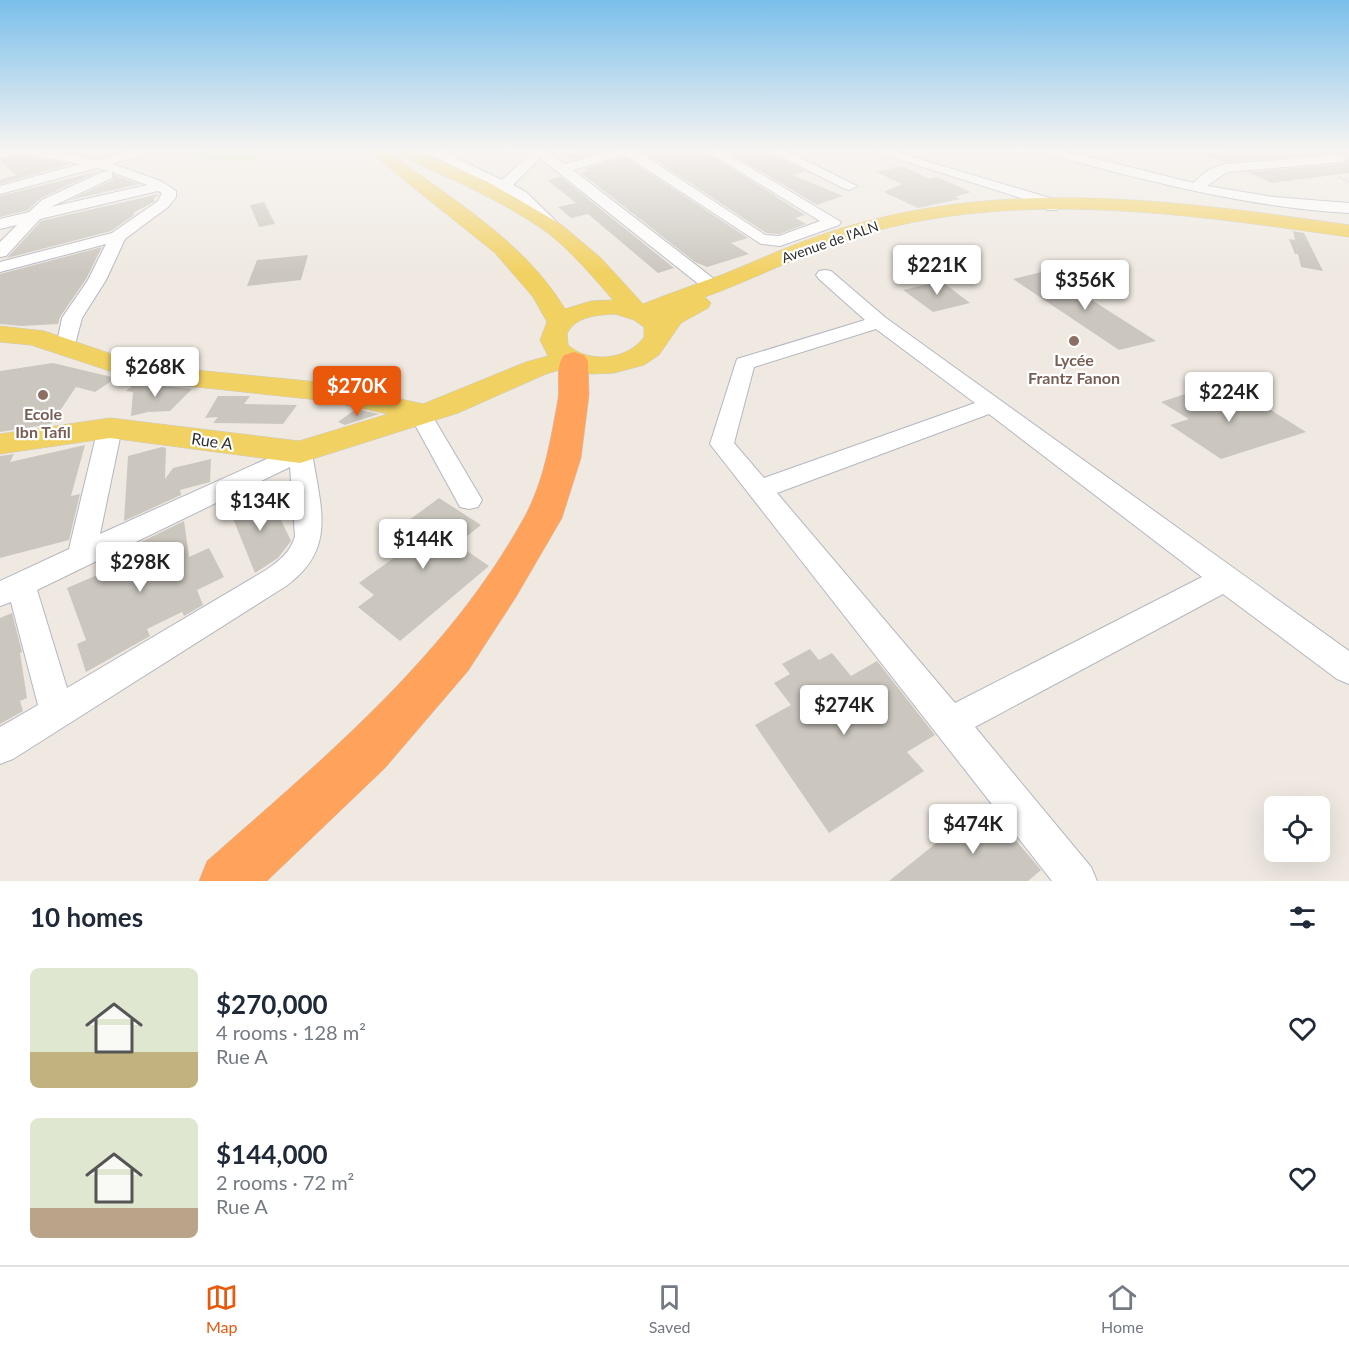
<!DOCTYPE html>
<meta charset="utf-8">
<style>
body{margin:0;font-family:Lato,sans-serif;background:#f6f6f7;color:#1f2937;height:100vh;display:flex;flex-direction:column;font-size:22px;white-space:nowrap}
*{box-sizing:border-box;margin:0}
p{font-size:20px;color:#747a83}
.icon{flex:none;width:33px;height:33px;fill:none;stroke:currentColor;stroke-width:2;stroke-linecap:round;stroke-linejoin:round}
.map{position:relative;height:881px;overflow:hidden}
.side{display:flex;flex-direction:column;background:#fff;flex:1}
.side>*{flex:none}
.fabs{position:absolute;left:1264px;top:796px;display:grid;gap:12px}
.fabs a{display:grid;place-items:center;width:66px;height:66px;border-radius:9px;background:#fff;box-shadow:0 6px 24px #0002;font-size:30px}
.price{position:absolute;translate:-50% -51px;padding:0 14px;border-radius:6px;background:#fff;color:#222;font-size:20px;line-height:39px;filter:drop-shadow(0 2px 3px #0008)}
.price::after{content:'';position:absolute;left:50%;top:36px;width:18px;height:14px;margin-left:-9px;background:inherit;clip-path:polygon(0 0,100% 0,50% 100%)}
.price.selected{background:#ea580c;color:#fff}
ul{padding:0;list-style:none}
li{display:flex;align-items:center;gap:18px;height:150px;padding:0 30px}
li span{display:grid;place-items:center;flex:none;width:168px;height:120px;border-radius:9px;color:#555}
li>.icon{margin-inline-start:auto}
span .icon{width:72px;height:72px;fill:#fffc;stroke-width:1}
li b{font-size:26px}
h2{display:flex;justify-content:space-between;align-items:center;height:72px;padding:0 30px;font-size:26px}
.menu{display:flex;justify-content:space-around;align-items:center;height:84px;border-top:2px solid #e0e1e3;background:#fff;font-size:16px;color:#747a83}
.menu a{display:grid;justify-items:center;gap:3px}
.menu .selected{color:#ea580c}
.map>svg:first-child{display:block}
.pitch{fill:#c9ec9a}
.building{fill:#cbc7bf}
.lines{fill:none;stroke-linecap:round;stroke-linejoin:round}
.minor-casing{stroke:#b4b7c1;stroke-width:2}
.major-casing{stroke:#c9c9c9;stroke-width:1}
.highway-casing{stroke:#c9c9c9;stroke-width:1}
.path{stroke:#c9c9c9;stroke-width:1.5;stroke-dasharray:3 1.5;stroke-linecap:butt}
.minor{fill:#fff;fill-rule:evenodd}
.major{fill:#f2d163;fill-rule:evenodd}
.highway{fill:#ffa35c;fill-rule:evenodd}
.education-dot{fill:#8d6e63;stroke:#fff;stroke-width:2}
.labels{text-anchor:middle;stroke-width:4.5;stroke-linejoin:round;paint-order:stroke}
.far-street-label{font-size:14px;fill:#2e2e2e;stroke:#fff}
.education-label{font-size:16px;font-weight:bold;fill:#785e54;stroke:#fff}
.street-label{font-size:16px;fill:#2e2e2e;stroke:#fff}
</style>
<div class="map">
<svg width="1349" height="881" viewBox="0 0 1349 881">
<rect width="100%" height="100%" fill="#efe9e1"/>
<path class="pitch" d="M 202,150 L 271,150 L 251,162 L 188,158 Z"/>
<g class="building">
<path d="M 586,150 L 607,150 L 573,159 L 566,155 Z"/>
<path d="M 640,150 L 703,150 L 805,215 L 795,218 L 806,224 L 779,234 L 766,233 Z"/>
<path d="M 725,150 L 766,150 L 805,171 L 793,175 L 843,196 L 817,205 Z"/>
<path d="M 1257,150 L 1349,150 L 1349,173 L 1272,183 L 1247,172 L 1343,164 L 1347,158 L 1338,153 L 1223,162 L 1201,153 Z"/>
<path d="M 19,155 L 70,164 L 0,184 L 0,180 L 16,175 L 0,161 Z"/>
<path d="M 625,157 L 748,238 L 731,243 L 749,254 L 707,267 L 695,262 L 581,173 L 588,171 L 584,169 Z"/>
<path d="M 902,166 L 930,179 L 937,177 L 971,192 L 955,197 L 960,199 L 918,208 L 884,192 L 902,184 L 876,172 Z"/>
<path d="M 99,171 L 41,198 L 28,210 L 0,217 L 0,196 Z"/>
<path d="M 114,175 L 139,184 L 70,200 L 113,180 Z"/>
<path d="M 561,177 L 674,268 L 658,273 L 588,214 L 571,218 L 558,207 L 576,203 L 547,180 Z"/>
<path d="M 159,194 L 153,199 L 155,201 L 133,213 L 134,215 L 111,231 L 7,258 L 41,221 Z"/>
<path d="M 264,202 L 275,224 L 259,227 L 250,205 Z"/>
<path d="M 1293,231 L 1304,233 L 1323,271 L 1301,267 L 1298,254 L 1295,254 L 1289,239 L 1295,240 Z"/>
<path d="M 102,247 L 86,279 L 60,317 L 58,324 L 21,326 L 0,324 L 0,274 Z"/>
<path d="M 308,255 L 301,280 L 247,286 L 257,260 Z"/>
<path d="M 1046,271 L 1156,341 L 1119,350 L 1013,279 Z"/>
<path d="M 941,281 L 970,303 L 933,312 L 903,290 Z"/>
<path d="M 53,363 L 116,378 L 95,392 L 76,387 L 51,424 L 0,432 L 0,371 Z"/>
<path d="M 137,382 L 140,383 L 192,389 L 170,411 L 148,412 L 131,416 L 133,392 L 126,391 Z"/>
<path d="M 1209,386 L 1238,403 L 1253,399 L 1306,432 L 1221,459 L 1170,425 L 1189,419 L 1161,402 Z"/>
<path d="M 218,396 L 250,396 L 244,404 L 297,405 L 283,424 L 213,423 L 218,417 L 205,418 Z"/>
<path d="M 356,409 L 379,414 L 345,425 L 338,422 Z"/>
<path d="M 85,445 L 71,496 L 80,494 L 69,540 L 0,558 L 0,456 L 14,454 L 10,462 Z"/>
<path d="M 162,447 L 166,448 L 165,479 L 173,468 L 211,459 L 210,482 L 180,490 L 181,495 L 124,521 L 128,456 Z"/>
<path d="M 237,495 L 248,511 L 272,501 L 291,541 L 278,558 L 255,573 L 226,501 Z"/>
<path d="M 439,498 L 481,525 L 457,544 L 489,566 L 400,641 L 358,607 L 374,595 L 359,583 L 395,557 L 389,553 L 409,538 L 397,529 Z"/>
<path d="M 184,521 L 189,557 L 209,548 L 224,577 L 197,590 L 203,605 L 184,616 L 182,612 L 147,629 L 150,636 L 86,672 L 77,644 L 86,640 L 67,588 L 102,573 L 98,563 Z"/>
<path d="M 12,613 L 22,652 L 20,653 L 27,698 L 20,701 L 23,711 L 0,724 L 0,618 Z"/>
<path d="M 810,649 L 819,660 L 832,653 L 851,676 L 877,661 L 935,735 L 907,752 L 924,771 L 829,833 L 755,725 L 791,705 L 774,683 L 790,674 L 782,664 Z"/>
<path d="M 985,804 L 1041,870 L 1028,881 L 889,881 Z"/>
</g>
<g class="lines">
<defs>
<g id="minor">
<path d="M 50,150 L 97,160 L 133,150 L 153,150 L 152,153 L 112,164 L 161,181 L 176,191 L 176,197 L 168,207 L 125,239 L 106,280 L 82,318 L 73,352 L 59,352 L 56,348 L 62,318 L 88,280 L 106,244 L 0,272 L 0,262 L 112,233 L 158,201 L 162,193 L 158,191 L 40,219 L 6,256 L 0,257 L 0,242 L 17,225 L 0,229 L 0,219 L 29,212 L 42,200 L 102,172 L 109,171 L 97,168 L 0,194 L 0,186 L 80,164 L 19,153 L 0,159 L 0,151 L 3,150 ZM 112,172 L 147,185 L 51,207 L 112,178 Z"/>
<path d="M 422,150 L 439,150 L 502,180 L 534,150 L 547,150 L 565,164 L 614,150 L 636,150 L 765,235 L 779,236 L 820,221 L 705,150 L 721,150 L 841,222 L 839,225 L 780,246 L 761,244 L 625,155 L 573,170 L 718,282 L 721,286 L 718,290 L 706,290 L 540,158 L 513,185 L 526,192 L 561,226 L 563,229 L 561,232 L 549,232 L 516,198 Z"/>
<path d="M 768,150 L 785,150 L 857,186 L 850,190 L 845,189 Z"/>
<path d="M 869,150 L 889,150 L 1050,198 L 1060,207 L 1057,210 L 1047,210 L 1040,204 Z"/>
<path d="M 1041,150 L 1062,150 L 1193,183 L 1208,170 L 1225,164 L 1338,155 L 1345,159 L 1343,162 L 1227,172 L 1207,186 L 1273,197 L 1349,203 L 1349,213 C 1244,207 1144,180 1043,153 Z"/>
<path d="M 825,270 L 831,271 L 886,318 L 1349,651 L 1349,684 L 1337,679 L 1223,594 L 975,727 L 1091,867 L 1097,881 L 1052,881 L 710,444 L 737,359 L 865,320 L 819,279 L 816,275 L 819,271 ZM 876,329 L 975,403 L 764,478 L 734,443 L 754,367 ZM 989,414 L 1202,577 L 955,703 L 777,493 Z"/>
<path d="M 419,405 L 427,407 L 478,493 L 482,500 L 478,507 L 469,509 L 460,507 L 408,412 L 411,407 Z"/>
<path d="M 110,420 L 118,423 L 122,428 L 100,534 L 300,444 L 309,446 L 312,452 C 320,507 338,548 286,586 L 13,759 L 0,764 L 0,727 L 38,705 L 11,602 L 0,606 L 0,581 L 69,549 L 98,428 L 102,423 ZM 290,467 L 295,536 C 291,552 279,561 266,570 L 67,688 L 37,590 Z"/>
</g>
<path id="major" d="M 367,150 L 386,150 C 449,198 523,239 565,309 L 591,301 L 613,300 C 593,277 572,252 548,233 C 502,200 447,177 396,154 L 394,150 L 416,150 L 488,182 L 562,225 L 601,258 L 643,304 C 670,293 697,284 724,274 C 770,255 815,234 864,222 C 1024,179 1188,202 1349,225 L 1349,237 C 1192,215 1031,190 875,231 C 816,247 762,276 705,297 L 711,303 L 708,308 L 681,323 L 659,355 L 644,365 L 614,373 L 591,374 L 569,367 L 546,374 L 458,413 L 300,463 L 110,438 L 0,454 L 0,434 L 110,418 L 299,441 L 388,414 L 328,401 L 140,381 L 31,345 L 0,342 L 0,326 L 44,331 L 144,365 L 328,383 L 423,404 L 526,362 L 548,356 L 540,340 L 547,322 L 533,297 L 495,253 ZM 615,314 L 634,320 L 644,327 L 644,337 C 628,360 589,364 568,345 L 567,334 C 575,316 598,315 615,314 Z"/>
<path id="highway" d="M 574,352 L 584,355 L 588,361 L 589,395 L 581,458 L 562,518 L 516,597 L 468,671 L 385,768 L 267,881 L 199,881 L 207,861 C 324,758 449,655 525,516 C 544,481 551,438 558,399 C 560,384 555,367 564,355 Z"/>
</defs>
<use href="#minor" class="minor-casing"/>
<use href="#major" class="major-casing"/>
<use href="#highway" class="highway-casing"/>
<path class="path" d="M 1338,177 L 1349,182"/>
<use href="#minor" class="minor"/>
<use href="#major" class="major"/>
<use href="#highway" class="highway"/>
</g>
<linearGradient id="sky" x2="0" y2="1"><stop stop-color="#7abfeb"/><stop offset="0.55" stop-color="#f8f5f2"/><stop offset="1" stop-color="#f8f5f2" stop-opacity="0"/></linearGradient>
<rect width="1349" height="273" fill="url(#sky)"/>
<g class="education-dot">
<circle cx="1074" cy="341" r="6"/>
<circle cx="43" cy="395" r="6"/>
</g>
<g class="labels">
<g class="far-street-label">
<text transform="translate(830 242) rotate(-19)" y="5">Avenue de l'ALN</text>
</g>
<g class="education-label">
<text x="1074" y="366">Lycée<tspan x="1074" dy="18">Frantz Fanon</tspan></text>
<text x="43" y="420">Ecole<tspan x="43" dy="18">Ibn Tafil</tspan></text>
</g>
<g class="street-label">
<text transform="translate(212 441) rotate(8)" y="6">Rue A</text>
</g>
</g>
</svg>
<div class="fabs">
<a><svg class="icon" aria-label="locate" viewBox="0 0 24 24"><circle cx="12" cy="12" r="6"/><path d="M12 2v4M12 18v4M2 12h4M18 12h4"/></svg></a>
</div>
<b class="price" style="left:937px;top:296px">$221K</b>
<b class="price" style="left:1085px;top:311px">$356K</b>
<b class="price" style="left:155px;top:398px">$268K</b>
<b class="price selected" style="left:357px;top:417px">$270K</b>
<b class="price" style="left:1229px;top:423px">$224K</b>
<b class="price" style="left:260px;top:532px">$134K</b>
<b class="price" style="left:423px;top:570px">$144K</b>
<b class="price" style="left:140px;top:593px">$298K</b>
<b class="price" style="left:844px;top:736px">$274K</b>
<b class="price" style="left:973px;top:855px">$474K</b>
</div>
<section class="side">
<h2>10 homes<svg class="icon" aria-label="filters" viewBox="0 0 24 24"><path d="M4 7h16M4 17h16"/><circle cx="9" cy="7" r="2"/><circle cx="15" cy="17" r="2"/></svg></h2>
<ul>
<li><span style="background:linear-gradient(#dfe7d0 70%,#c2b280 0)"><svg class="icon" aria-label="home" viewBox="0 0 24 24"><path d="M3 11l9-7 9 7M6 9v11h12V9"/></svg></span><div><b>$270,000</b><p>4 rooms · 128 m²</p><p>Rue A</p></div><svg class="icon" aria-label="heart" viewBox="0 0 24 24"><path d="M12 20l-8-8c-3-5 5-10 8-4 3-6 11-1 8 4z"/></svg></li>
<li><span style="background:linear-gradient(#dfe7d0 75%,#b9a48a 0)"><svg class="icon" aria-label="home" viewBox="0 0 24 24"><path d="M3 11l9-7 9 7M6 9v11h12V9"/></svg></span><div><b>$144,000</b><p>2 rooms · 72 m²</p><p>Rue A</p></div><svg class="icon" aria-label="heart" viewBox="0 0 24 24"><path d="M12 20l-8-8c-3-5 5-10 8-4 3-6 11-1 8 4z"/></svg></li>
</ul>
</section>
<nav class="menu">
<a class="selected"><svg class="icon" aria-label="map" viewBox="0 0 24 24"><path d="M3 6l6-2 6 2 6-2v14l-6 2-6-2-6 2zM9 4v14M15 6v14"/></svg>Map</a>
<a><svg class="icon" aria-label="saved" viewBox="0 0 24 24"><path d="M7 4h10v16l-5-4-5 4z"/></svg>Saved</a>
<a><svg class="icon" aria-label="home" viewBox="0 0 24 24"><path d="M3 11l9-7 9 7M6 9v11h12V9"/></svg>Home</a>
</nav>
